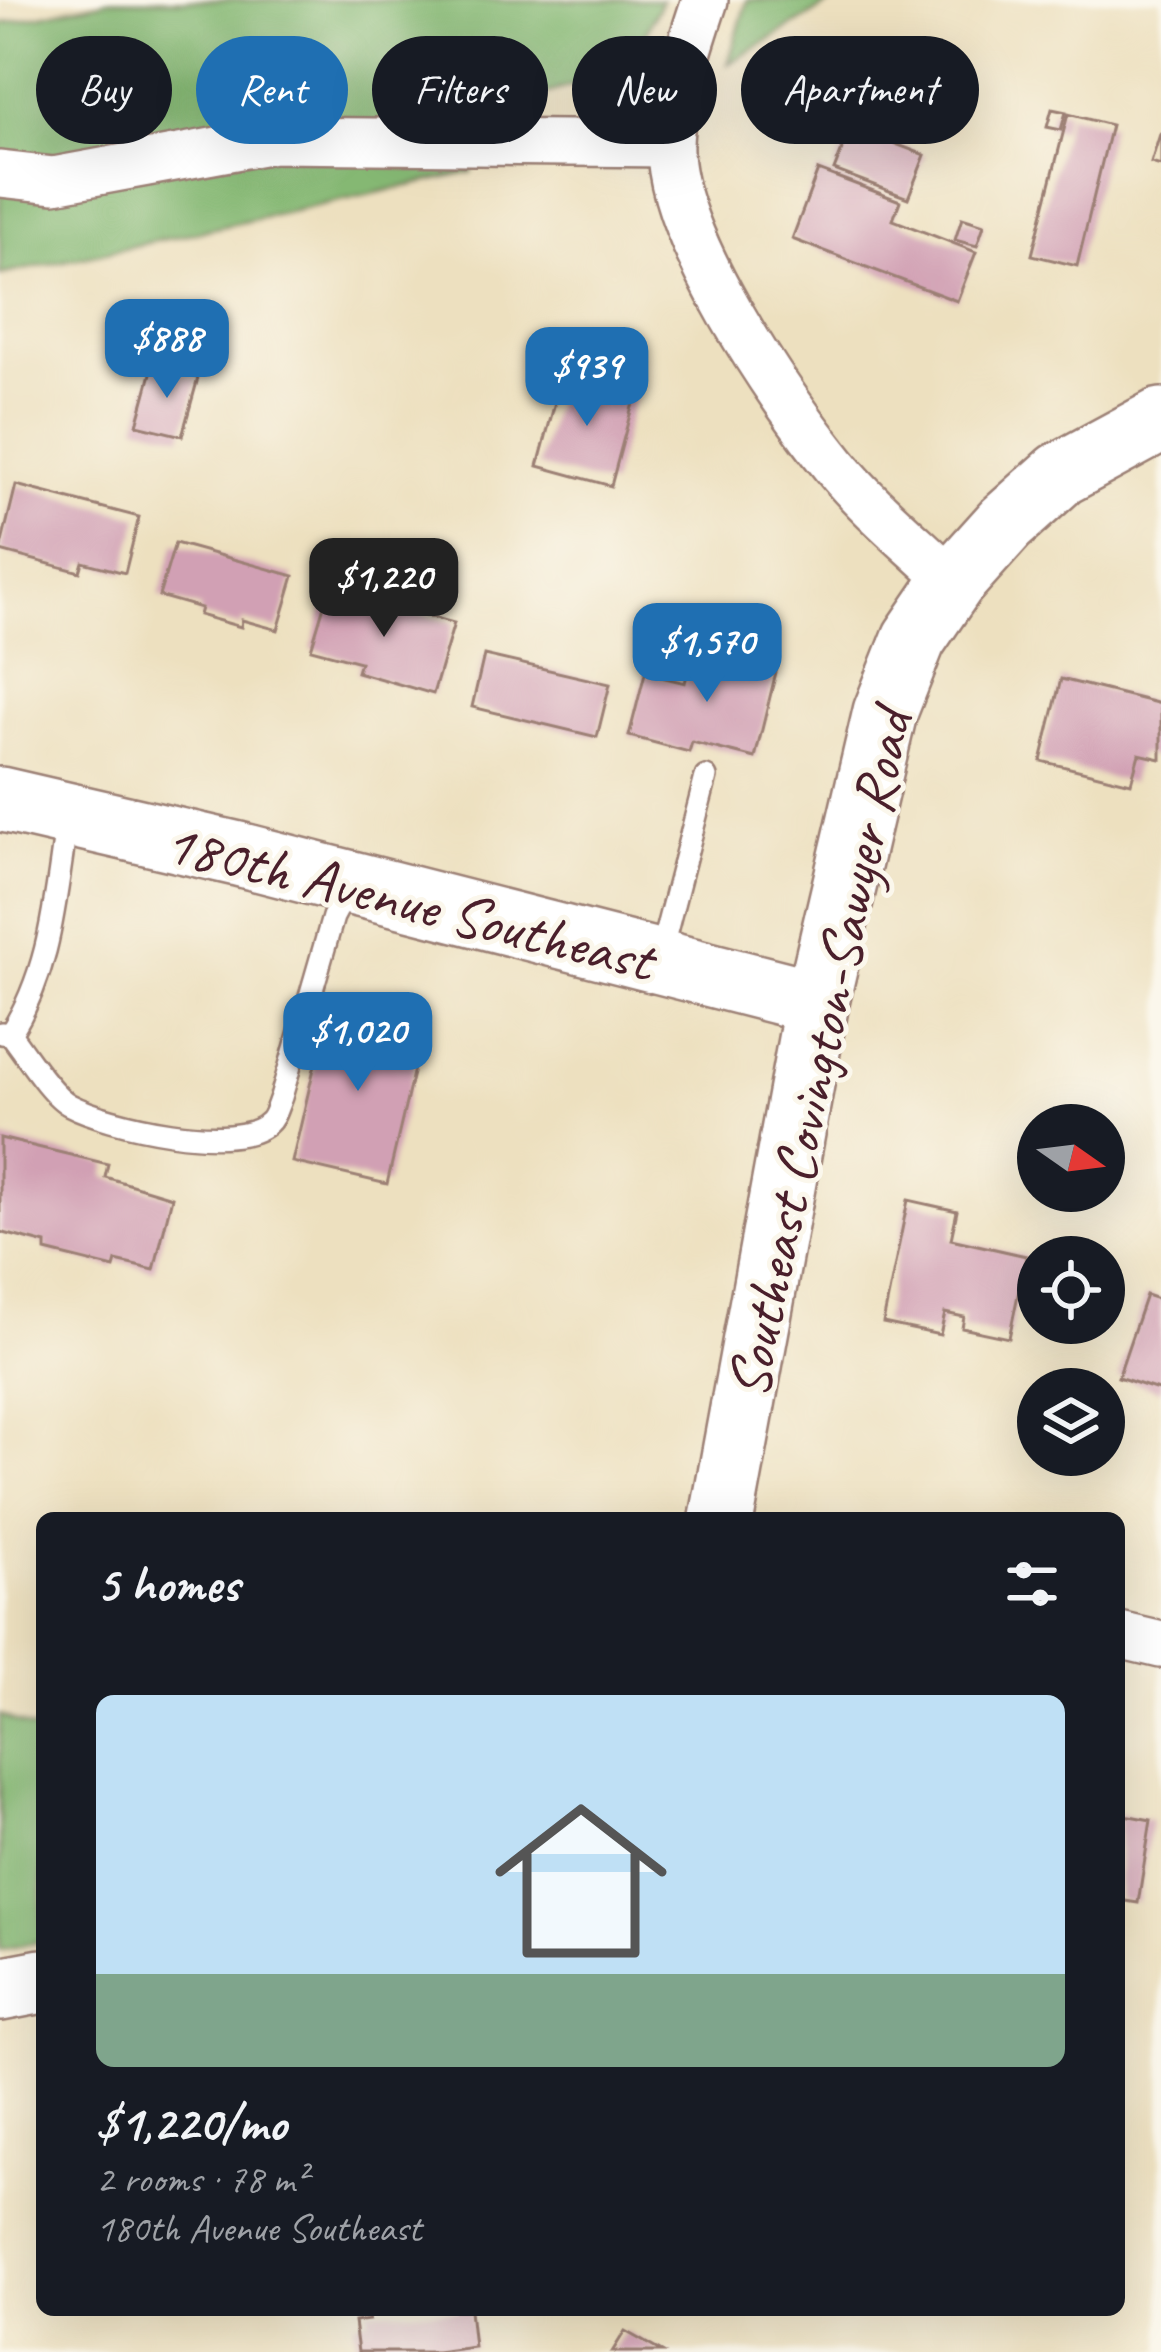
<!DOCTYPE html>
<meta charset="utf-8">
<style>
body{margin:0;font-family:Caveat,sans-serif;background:#242831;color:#f1f3f6;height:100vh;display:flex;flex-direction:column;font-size:45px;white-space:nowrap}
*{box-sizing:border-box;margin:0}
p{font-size:39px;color:#9ea1a6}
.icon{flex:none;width:66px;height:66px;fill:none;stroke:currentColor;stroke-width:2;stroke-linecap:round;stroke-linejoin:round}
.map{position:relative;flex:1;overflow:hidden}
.side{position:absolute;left:36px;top:1512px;width:1089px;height:804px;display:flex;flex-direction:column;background:#171b24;border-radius:18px;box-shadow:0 12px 48px #0002}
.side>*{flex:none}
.guide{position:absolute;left:36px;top:36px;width:1089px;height:108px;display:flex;gap:24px}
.needle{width:78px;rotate:104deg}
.controls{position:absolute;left:1017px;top:1104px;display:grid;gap:24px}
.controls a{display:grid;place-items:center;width:108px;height:108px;border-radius:50%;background:#171b24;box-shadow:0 12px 48px #0002;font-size:60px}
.price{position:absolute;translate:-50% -102px;padding:0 27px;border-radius:24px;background:#1f6fb2;color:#fff;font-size:39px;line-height:78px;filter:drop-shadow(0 3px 6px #0008)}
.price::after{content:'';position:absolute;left:50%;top:72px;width:36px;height:27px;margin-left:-18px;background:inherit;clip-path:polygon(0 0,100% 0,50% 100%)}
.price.current{background:#222;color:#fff}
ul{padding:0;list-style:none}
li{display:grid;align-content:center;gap:24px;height:636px;padding:0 60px}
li+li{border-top:3px solid #363941}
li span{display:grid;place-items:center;height:372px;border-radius:18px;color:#555}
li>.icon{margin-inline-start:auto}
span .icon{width:216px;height:216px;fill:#fffc;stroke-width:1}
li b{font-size:51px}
h2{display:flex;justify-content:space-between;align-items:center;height:144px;padding:0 60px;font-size:51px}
.pill{padding:0 42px;border-radius:54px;background:#171b24;box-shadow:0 12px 48px #0002;font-size:42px;line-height:108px}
.pill.current{background:#1f6fb2;color:#fff}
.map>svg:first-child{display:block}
.forest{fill:#85b873;stroke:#686c4f;stroke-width:3}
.building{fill:#d1a0b4}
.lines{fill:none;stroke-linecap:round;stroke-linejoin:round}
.lane-casing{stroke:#9c8075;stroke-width:26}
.street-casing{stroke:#9c8075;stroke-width:50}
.secondary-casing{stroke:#9c8075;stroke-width:68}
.lane{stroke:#fff;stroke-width:21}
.street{stroke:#fff;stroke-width:45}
.secondary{stroke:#fff;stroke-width:63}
.labels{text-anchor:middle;stroke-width:10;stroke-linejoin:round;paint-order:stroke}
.street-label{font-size:60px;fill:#4a1f2b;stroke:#fbf7ec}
</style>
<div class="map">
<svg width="1161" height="2352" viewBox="0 0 1161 2352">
<rect width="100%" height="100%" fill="#fbf7ec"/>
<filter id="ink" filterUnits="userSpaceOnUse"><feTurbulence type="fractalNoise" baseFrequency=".00833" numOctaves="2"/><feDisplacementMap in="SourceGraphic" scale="24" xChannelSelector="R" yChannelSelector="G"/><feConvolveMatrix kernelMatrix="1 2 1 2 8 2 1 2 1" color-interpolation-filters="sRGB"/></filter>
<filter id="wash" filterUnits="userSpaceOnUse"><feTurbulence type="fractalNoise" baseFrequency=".004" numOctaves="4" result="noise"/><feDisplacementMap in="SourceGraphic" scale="48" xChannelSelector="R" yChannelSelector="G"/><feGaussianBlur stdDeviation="2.7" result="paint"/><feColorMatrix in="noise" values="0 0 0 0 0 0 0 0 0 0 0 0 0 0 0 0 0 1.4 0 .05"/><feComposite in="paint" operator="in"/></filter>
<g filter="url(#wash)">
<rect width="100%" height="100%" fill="#ede0bf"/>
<g class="forest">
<path d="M 110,0 L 662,0 L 636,53 L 597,78 L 475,116 L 472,172 L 0,275 L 0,24 Z"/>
<path d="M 747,0 L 836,0 L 728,64 Z"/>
<path d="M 0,1715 L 42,1733 L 42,1941 L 0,1950 Z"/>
</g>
<g id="blocks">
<g class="building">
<path d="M 1052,109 L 1066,112 L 1061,130 L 1047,127 Z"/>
<path d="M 1068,114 L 1111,125 L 1077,266 L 1032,255 Z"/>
<path d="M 851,127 L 925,155 L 908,198 L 834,170 Z"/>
<path d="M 1160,134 L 1161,135 L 1161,166 L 1151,163 Z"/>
<path d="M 818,170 L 900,201 L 893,220 L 976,252 L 957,301 L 792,239 Z"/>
<path d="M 962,218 L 984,225 L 977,246 L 955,240 Z"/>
<path d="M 153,366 L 198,378 L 182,436 L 137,425 Z"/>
<path d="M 563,372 L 636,392 L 611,486 L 538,466 Z"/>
<path d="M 16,485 L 139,517 L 125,573 L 83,562 L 80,572 L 0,551 Z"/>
<path d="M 175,543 L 294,576 L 278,630 L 242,620 L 241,627 L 199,615 L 201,608 L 159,596 Z"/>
<path d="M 329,589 L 454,623 L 433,694 L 357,672 L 360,662 L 311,649 Z"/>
<path d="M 694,647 L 777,668 L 755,758 L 692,742 L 689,752 L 629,736 L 645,673 L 685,683 Z"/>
<path d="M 484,655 L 610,684 L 597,737 L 472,707 Z"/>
<path d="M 1061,679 L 1161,704 L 1161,759 L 1139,754 L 1131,783 L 1041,761 Z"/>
<path d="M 329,1005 L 424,1026 L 387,1184 L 292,1162 Z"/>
<path d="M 0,1138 L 108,1164 L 105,1177 L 172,1197 L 154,1270 L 116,1261 L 114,1268 L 46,1251 L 46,1244 L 0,1232 Z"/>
<path d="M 908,1200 L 957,1211 L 951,1239 L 1026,1256 L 1009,1338 L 962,1328 L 964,1317 L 945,1313 L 940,1335 L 883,1323 Z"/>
<path d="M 1146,1295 L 1161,1300 L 1161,1391 L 1118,1377 Z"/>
<path d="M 1119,1814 L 1151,1820 L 1138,1903 L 1119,1900 Z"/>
<path d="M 368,2310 L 470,2310 L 474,2347 L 436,2352 L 358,2352 L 354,2322 L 369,2320 Z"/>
<path d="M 625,2331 L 662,2352 L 612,2352 Z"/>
</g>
</g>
</g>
<g filter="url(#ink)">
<use href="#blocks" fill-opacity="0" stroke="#9c8075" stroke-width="3"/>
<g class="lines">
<defs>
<g id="lane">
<path d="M 660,955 L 706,777"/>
<path d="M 1,1033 L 10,1034 C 52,968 55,896 67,821"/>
<path d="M 10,1034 C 24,1052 51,1096 70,1105 C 106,1124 238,1155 269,1122 C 275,1117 278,1104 281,1097 L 333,917 L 348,889"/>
</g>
<g id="street">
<path d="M 705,0 C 691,43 672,98 670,143 C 666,232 779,397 835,466 C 869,508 915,545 953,582"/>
<path d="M 0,174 L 54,180 L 273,140 L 669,144"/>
<path d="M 1119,1635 L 1161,1645"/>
</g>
<g id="secondary">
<path d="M 0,799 L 238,854 L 817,1002"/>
<path d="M 722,1518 L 817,1002 L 885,712 L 914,639 L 953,582 L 1006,523 L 1061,474 L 1161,420"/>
<path d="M 0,1989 L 42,1981"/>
</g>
</defs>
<use href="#lane" class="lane-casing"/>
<use href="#street" class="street-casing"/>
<use href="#secondary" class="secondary-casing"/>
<use href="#lane" class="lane"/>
<use href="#street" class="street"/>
<use href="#secondary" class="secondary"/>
</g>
</g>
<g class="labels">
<g class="street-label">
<text transform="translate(409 900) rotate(14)" y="21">180th Avenue Southeast</text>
<text transform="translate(818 1054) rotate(-78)" y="21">Southeast Covington-Sawyer Road</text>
</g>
</g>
</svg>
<div class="controls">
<a><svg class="needle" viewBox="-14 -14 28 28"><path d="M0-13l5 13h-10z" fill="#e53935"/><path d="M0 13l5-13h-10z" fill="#9ea1a6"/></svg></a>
<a><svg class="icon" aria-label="locate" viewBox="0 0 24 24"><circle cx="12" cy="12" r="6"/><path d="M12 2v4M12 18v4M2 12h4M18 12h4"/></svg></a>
<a><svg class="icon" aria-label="layers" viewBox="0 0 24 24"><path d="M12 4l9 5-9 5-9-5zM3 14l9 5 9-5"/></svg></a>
</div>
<b class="price" style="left:167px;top:401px">$888</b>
<b class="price" style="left:587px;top:429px">$939</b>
<b class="price current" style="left:384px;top:640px">$1,220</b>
<b class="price" style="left:707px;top:705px">$1,570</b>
<b class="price" style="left:358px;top:1094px">$1,020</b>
<div class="guide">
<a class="pill">Buy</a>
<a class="pill current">Rent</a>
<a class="pill">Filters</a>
<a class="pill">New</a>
<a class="pill">Apartment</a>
</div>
<section class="side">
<h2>5 homes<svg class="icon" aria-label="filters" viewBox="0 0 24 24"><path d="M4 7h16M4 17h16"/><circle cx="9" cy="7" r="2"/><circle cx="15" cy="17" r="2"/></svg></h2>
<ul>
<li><span style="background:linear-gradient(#bfe0f5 75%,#7fa58c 0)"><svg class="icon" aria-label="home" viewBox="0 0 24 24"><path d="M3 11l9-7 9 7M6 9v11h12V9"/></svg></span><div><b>$1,220/mo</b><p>2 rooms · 78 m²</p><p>180th Avenue Southeast</p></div></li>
</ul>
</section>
</div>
